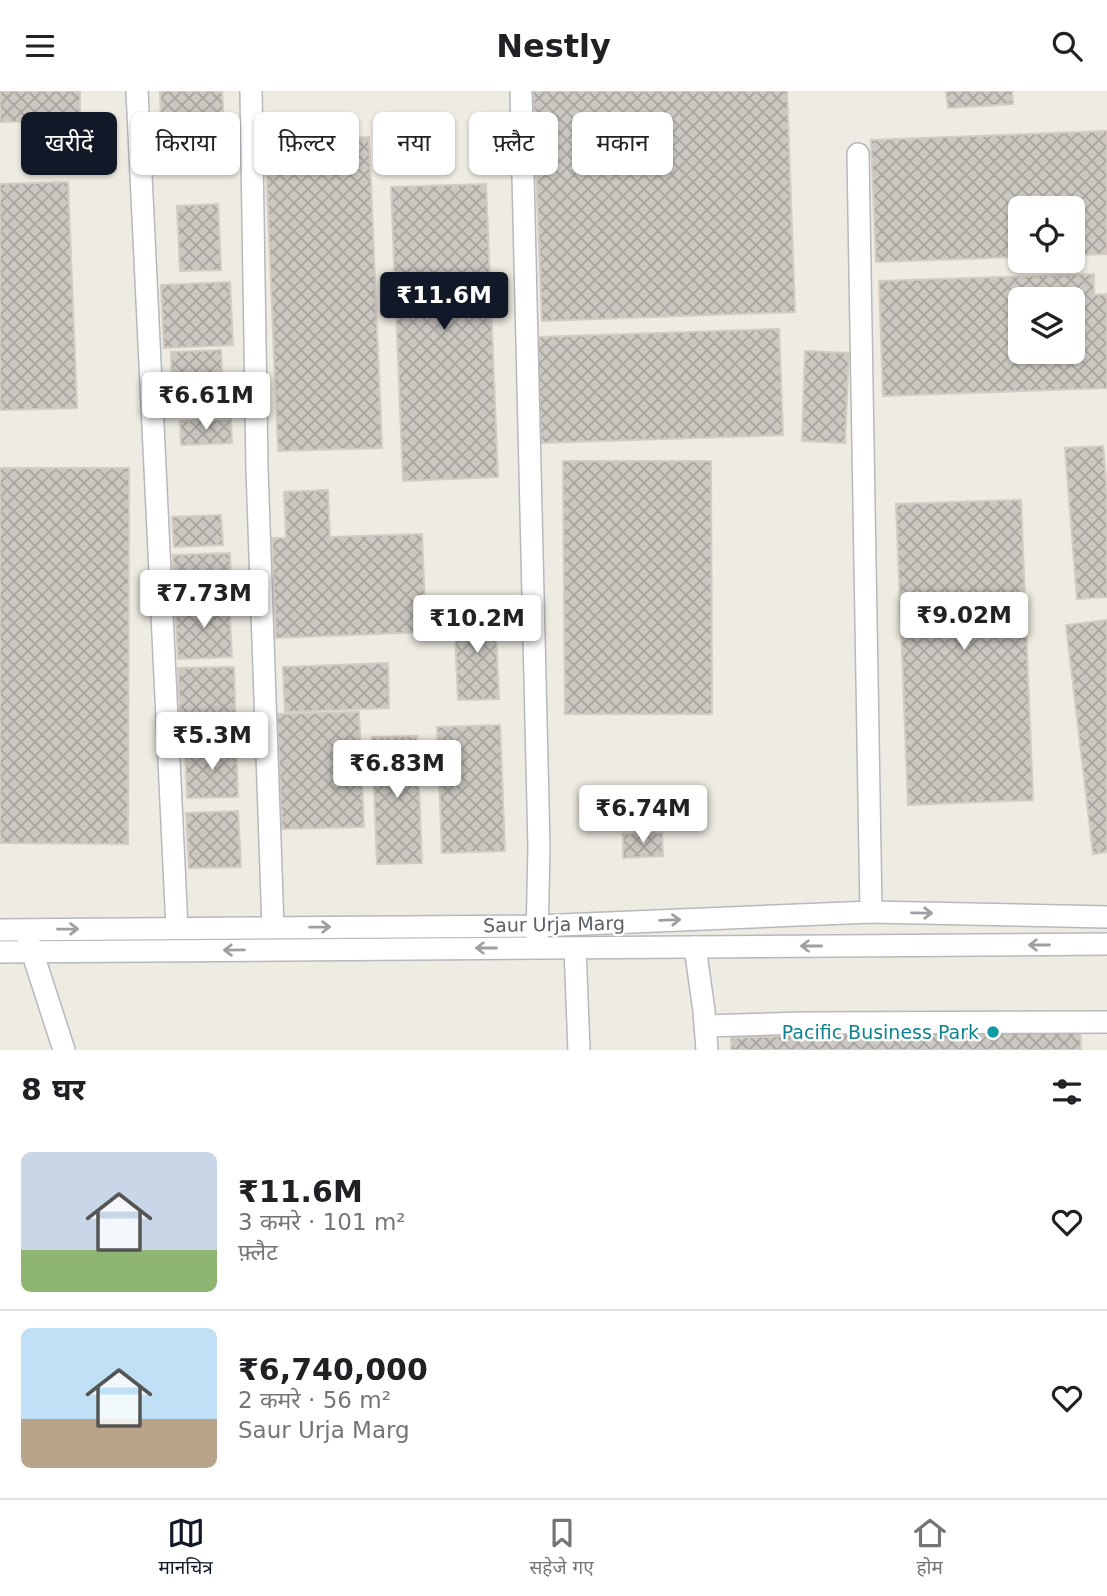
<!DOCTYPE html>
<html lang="hi">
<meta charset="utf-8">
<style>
body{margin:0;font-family:"DejaVu Sans","Noto Sans Devanagari",sans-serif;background:#f6f6f6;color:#202124;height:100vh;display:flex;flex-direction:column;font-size:26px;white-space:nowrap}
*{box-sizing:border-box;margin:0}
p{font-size:23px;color:#757577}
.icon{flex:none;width:38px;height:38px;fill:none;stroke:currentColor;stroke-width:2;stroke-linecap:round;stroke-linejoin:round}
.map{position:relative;height:959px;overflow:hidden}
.details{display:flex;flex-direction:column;background:#fff;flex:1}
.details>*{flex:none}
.top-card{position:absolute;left:21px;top:21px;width:700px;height:63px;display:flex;gap:14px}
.fabs{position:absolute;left:1008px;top:105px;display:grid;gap:14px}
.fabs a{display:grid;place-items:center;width:77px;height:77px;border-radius:10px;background:#fff;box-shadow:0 2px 5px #0004;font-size:35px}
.price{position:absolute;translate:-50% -60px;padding:0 16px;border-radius:7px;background:#fff;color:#222;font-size:23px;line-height:46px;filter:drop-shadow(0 2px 4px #0008)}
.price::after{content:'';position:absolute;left:50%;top:42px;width:21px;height:16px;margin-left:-10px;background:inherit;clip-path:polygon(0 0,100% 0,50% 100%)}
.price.selected{background:#111827;color:#fff}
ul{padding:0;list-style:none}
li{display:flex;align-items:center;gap:21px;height:175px;padding:0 21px}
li+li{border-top:2px solid #e0e0e0}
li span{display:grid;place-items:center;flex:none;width:196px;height:140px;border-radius:10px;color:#555}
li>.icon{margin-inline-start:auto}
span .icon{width:84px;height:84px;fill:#fffc;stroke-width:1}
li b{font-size:30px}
h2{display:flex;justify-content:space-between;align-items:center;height:84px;padding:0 21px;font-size:30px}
.tag{padding:0 24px;border-radius:10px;background:#fff;box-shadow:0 2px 5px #0004;font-size:24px;line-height:63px}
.tag.selected{background:#111827;color:#fff}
header{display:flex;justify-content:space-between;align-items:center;height:91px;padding:0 21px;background:#fff;font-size:32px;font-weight:700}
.tabs{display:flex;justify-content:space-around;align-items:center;height:98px;border-top:2px solid #e0e0e0;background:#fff;font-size:19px;color:#757577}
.tabs a{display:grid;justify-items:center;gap:4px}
.tabs .selected{color:#111827}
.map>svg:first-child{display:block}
.building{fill:url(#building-cross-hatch);stroke:#d3ccc0;stroke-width:2;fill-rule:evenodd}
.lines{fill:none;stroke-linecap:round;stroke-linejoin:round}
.minor-casing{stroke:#b5b9bd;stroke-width:24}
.minor{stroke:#fff;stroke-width:21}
.oneway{stroke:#9da0a2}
.culture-dot{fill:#0f9aa8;stroke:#fff;stroke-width:2.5}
.labels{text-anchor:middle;stroke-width:5;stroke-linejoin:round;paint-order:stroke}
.street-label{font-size:19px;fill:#5b6064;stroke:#fff}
.culture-label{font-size:19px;fill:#0d838f;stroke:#fff;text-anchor:end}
</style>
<header><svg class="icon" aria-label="menu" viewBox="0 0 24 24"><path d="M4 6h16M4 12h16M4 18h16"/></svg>Nestly<svg class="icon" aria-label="search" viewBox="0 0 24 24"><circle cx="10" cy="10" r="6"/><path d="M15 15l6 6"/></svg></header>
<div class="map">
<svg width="1107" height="959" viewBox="0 0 1107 959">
<defs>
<pattern id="building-cross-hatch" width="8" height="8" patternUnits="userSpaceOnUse" patternTransform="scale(1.75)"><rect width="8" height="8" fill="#cbc7c1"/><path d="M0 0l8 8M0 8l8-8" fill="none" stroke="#a8a5a0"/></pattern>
</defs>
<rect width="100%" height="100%" fill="#eeebe2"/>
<g class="building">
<path d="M 0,0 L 80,0 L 80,30 L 0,31 Z"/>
<path d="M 160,0 L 222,0 L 224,31 L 161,33 Z"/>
<path d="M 533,0 L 787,0 L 795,221 L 542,230 Z"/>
<path d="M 946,0 L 1012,0 L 1013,13 L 948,17 Z"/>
<path d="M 1107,40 L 1107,163 L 1073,164 L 1073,117 L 1020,117 L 1020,166 L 876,171 L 871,49 Z"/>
<path d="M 369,46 L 382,357 L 278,360 L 265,50 Z"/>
<path d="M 68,91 L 77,317 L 0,319 L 0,93 Z"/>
<path d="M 486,93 L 498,386 L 403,390 L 391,96 Z"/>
<path d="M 218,113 L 221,179 L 180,180 L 177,115 Z"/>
<path d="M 1094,183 L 1094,204 L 1107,203 L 1107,297 L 883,305 L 879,190 ZM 1020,208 L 1073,208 L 1073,261 L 1020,261 Z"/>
<path d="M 230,191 L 233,254 L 164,257 L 161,194 Z"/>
<path d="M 779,238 L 783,344 L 541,352 L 537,246 Z"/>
<path d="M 221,259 L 223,304 L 172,306 L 171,261 Z"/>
<path d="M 805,260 L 849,262 L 845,352 L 802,350 Z"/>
<path d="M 231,328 L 232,352 L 181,354 L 180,330 Z"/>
<path d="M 1103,355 L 1107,402 L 1107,506 L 1077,508 L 1065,357 Z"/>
<path d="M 563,370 L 711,370 L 712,623 L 565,623 Z"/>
<path d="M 0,377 L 129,377 L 128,753 L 0,752 Z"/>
<path d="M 328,399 L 330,446 L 422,443 L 426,541 L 276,547 L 272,447 L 286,447 L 284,401 Z"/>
<path d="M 1021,409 L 1033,709 L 908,714 L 896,413 Z"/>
<path d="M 221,424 L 223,454 L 174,456 L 172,426 Z"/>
<path d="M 230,462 L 231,502 L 174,504 L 173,464 Z"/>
<path d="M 229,510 L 232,566 L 178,568 L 175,512 Z"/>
<path d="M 495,520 L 499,608 L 458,609 L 454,521 Z"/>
<path d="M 1107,529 L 1107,761 L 1093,763 L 1066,534 Z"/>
<path d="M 388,572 L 389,617 L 285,621 L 283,576 Z"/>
<path d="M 234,576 L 236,648 L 181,650 L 178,577 Z"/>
<path d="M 359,621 L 364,736 L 282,738 L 277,623 Z"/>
<path d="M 500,634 L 505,760 L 442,762 L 437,636 Z"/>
<path d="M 417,645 L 422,772 L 377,773 L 372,646 Z"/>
<path d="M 236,655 L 238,706 L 187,707 L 185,657 Z"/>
<path d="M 238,720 L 241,776 L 189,777 L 186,722 Z"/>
<path d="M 662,742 L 663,765 L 623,767 L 623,743 Z"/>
<path d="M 1080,934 L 1081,959 L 731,959 L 731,947 Z"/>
</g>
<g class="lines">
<defs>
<g id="minor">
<path d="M 137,0 L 177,837"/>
<path d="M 251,0 L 257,378 L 273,836"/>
<path d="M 521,0 L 539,756 L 537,848"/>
<path d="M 858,63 L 871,821"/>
<path d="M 0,839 L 537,835 L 871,821 L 1107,826"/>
<path d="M 28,848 L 64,959"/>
<path d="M 695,856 L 704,920 L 707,959"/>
<path d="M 575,857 L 579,959"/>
<path d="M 0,861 L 1107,853"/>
<path d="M 705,935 L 805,932 L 1107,931"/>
</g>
</defs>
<use href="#minor" class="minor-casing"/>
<use href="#minor" class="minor"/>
</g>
<defs><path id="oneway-shaft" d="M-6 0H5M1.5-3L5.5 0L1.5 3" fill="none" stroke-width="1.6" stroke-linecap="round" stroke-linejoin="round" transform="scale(1.75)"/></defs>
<g class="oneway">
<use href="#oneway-shaft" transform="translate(922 822) rotate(1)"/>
<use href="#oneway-shaft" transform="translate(670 829) rotate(-2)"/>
<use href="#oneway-shaft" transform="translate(320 836) rotate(-1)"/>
<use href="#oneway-shaft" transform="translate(68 838) rotate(-1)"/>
<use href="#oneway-shaft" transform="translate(1039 854) rotate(180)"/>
<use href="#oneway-shaft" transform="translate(811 855) rotate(180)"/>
<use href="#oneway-shaft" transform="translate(486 857) rotate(180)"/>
<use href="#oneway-shaft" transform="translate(234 859) rotate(179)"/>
</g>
<circle class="culture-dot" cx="993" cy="941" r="7"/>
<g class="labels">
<g class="street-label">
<text transform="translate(554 833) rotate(-1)" y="7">Saur Urja Marg</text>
</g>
<g class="culture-label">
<text x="979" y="948">Pacific Business Park</text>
</g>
</g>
</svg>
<div class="fabs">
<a><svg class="icon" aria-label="locate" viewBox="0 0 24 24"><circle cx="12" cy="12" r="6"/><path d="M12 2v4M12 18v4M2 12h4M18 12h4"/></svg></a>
<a><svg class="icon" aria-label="layers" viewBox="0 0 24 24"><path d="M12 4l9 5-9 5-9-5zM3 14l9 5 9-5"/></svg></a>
</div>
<b class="price selected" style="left:444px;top:241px">₹11.6M</b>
<b class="price" style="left:206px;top:341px">₹6.61M</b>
<b class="price" style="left:204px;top:539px">₹7.73M</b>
<b class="price" style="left:964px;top:561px">₹9.02M</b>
<b class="price" style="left:477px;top:564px">₹10.2M</b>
<b class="price" style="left:212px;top:681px">₹5.3M</b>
<b class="price" style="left:397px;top:709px">₹6.83M</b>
<b class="price" style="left:643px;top:754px">₹6.74M</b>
<div class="top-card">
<a class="tag selected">खरीदें</a>
<a class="tag">किराया</a>
<a class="tag">फ़िल्टर</a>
<a class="tag">नया</a>
<a class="tag">फ़्लैट</a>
<a class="tag">मकान</a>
</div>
</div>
<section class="details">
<h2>8 घर<svg class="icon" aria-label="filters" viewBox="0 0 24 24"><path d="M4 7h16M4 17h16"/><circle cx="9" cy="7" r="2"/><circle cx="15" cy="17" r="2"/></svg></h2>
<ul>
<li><span style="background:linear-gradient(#c9d6e8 70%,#8fb573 0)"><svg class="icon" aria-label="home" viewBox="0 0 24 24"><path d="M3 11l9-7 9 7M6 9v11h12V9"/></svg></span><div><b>₹11.6M</b><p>3 कमरे · 101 m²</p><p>फ़्लैट</p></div><svg class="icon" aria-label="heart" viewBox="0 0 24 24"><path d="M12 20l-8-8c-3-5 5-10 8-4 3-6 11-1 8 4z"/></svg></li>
<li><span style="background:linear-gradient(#bfe0f5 65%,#b9a48a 0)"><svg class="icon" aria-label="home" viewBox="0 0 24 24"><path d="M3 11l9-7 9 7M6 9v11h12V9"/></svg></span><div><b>₹6,740,000</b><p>2 कमरे · 56 m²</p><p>Saur Urja Marg</p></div><svg class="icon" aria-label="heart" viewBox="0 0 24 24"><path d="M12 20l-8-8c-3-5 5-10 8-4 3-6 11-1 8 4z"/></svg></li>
</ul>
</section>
<nav class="tabs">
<a class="selected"><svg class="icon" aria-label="map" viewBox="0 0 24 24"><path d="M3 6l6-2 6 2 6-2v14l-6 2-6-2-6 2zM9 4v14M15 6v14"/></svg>मानचित्र</a>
<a><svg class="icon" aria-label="saved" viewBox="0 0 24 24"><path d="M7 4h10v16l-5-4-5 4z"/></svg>सहेजे गए</a>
<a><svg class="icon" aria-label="home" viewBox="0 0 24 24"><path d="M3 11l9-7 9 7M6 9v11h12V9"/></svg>होम</a>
</nav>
